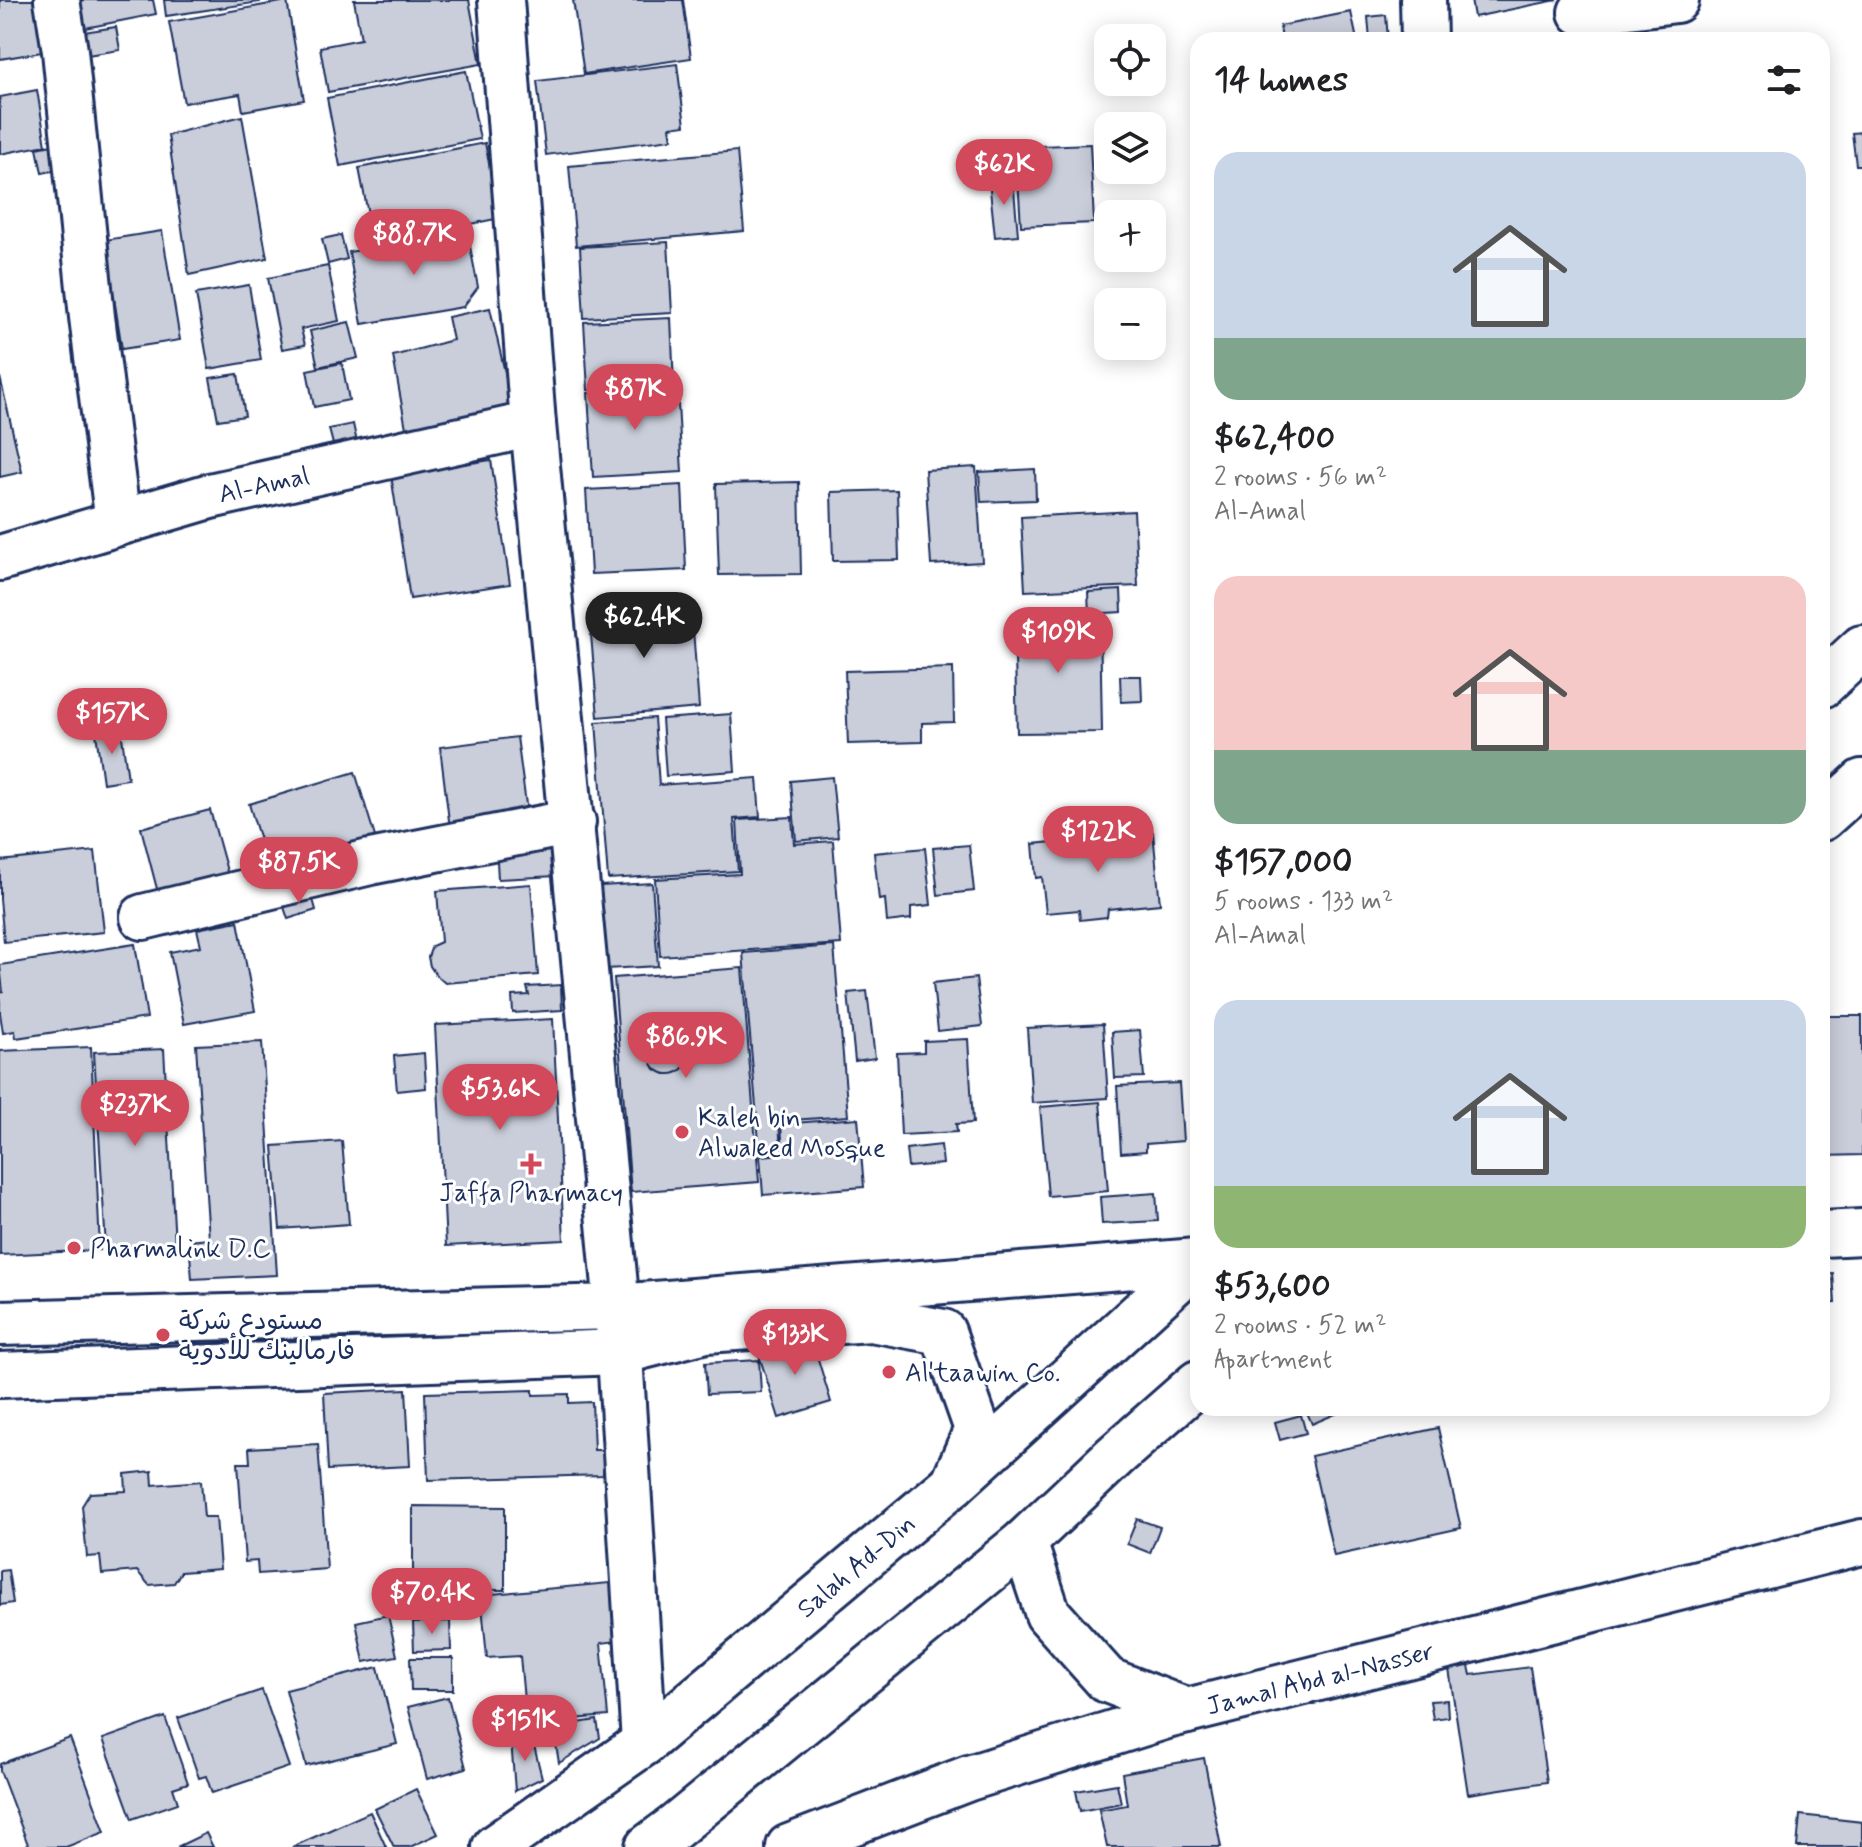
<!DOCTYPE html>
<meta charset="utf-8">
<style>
body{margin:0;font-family:Mynerve,"Playpen Sans Arabic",sans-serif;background:#f2f2f2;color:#202124;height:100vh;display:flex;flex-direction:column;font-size:30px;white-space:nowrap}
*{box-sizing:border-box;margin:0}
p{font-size:26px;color:#757577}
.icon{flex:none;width:44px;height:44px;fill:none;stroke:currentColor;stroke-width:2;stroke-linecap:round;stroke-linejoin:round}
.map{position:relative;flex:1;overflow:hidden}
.drawer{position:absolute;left:1190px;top:32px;width:640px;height:1384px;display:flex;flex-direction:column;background:#fff;border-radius:24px;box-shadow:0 4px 20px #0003}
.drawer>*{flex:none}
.fabs{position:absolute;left:1094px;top:24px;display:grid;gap:16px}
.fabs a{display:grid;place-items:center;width:72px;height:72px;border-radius:16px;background:#fff;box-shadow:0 4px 20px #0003;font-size:40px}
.price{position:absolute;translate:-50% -68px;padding:0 18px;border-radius:28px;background:#d1495b;color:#fff;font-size:26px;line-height:52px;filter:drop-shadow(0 2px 4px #0008)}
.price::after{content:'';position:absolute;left:50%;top:48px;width:24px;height:18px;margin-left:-12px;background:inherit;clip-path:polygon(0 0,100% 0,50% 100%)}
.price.selected{background:#222;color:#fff}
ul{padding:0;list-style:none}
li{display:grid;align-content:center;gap:16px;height:424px;padding:0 24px}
li span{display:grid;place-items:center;height:248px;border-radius:24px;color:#555}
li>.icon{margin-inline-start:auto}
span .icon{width:144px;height:144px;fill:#fffc;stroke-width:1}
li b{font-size:34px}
h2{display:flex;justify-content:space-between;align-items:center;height:96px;padding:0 24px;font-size:34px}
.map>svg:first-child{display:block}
.building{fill:#caceda;stroke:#1b2f5e;stroke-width:2;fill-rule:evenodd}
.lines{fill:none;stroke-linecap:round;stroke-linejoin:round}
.minor-casing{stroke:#1b2f5e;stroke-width:50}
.major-casing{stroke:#1b2f5e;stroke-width:50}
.highway-casing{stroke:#1b2f5e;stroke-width:50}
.minor{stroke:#fff;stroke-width:44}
.major{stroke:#fff;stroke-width:44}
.highway{stroke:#fff;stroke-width:44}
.poi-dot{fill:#d1495b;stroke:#fff;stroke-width:3}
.labels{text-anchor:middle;stroke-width:6;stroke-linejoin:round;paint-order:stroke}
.street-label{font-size:26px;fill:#1b2f5e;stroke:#fff}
.poi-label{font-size:26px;fill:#1b2f5e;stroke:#fff;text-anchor:start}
</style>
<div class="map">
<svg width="1862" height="1847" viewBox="0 0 1862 1847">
<rect width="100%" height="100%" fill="#fff"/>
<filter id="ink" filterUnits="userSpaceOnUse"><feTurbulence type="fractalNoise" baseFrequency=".0125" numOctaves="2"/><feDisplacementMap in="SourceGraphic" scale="16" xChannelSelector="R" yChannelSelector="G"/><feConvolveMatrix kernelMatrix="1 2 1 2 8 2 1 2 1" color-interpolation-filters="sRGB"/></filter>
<g filter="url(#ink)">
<g class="building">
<path d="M 0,0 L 45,0 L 54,50 L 0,59 Z"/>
<path d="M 80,0 L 153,0 L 156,14 L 85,28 Z"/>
<path d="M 164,0 L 260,0 L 260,2 L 166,16 Z"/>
<path d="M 354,0 L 469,0 L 481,64 L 328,92 L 320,47 L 361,39 Z"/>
<path d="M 573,0 L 683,0 L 691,58 L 584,74 Z"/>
<path d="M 1471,0 L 1557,0 L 1474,17 Z"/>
<path d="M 287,1 L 304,100 L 243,111 L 240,94 L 184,103 L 169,22 Z"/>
<path d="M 1351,12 L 1357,40 L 1282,40 L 1280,26 Z"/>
<path d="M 1386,15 L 1388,40 L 1370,40 L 1368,17 Z"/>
<path d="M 116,27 L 120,50 L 74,57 L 71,34 Z"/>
<path d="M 677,64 L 685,125 L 670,127 L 672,139 L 546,155 L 537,81 Z"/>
<path d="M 466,71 L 480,139 L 340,166 L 327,98 Z"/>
<path d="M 37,90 L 46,145 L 0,154 L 0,97 Z"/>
<path d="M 242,116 L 267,258 L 189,275 L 168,135 Z"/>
<path d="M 1862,132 L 1862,165 L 1856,165 L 1852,133 Z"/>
<path d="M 62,143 L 67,168 L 42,173 L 37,148 Z"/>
<path d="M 485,143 L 500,218 L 374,244 L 359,168 Z"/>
<path d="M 1090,144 L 1094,223 L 1021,226 L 1016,147 Z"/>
<path d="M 737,151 L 744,231 L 576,246 L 569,166 Z"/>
<path d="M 1013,178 L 1018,235 L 995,237 L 989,180 Z"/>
<path d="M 162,231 L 180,340 L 122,349 L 105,240 Z"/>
<path d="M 467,231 L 478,287 L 463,307 L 362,324 L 349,252 Z"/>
<path d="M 341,235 L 347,259 L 328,264 L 322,239 Z"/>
<path d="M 668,242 L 672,313 L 584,318 L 580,247 Z"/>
<path d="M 328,266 L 339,321 L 301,329 L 305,345 L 282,349 L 268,278 Z"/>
<path d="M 249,285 L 261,360 L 209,369 L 196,294 Z"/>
<path d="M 490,308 L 513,407 L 407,434 L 393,356 L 453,340 L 448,317 Z"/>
<path d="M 671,318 L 674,386 L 588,390 L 584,322 Z"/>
<path d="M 349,322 L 358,358 L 318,367 L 310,331 Z"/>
<path d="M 342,363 L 349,400 L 314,407 L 307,370 Z"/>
<path d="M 238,374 L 245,416 L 218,420 L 210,378 Z"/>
<path d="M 0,377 L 22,472 L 0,477 Z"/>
<path d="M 677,387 L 682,472 L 593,477 L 588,393 Z"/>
<path d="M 353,424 L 358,447 L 335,452 L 329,429 Z"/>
<path d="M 491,460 L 510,584 L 410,599 L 391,475 Z"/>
<path d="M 976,467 L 982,562 L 931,565 L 925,470 Z"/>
<path d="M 1035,469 L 1036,500 L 981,502 L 979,472 Z"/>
<path d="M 799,482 L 801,574 L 719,575 L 716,484 Z"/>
<path d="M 682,485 L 686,570 L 591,574 L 586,490 Z"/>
<path d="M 897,490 L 899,560 L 833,561 L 831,492 Z"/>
<path d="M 1134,511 L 1138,586 L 1025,591 L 1021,517 Z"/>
<path d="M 1121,590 L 1122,612 L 1089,614 L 1088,592 Z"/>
<path d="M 691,603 L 699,708 L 598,717 L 589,611 Z"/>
<path d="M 1100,616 L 1102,732 L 1017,733 L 1014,618 Z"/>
<path d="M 953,668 L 954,722 L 922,723 L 922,742 L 848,744 L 845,671 Z"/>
<path d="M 1120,676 L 1141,676 L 1142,701 L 1121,702 Z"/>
<path d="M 731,714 L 735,771 L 666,776 L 662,719 Z"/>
<path d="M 654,718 L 659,785 L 757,778 L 760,817 L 734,819 L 738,871 L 608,879 L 596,722 Z"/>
<path d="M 121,730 L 128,779 L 103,783 L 96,733 Z"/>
<path d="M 517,737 L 529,827 L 451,837 L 440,747 Z"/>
<path d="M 355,772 L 376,840 L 270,873 L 249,804 Z"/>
<path d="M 832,777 L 838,837 L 796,841 L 791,781 Z"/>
<path d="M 210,810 L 232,889 L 162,908 L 141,828 Z"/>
<path d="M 792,817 L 794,844 L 833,841 L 841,944 L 660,956 L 655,879 L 740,874 L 737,820 Z"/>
<path d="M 1153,832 L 1160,904 L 1108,909 L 1107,917 L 1080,920 L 1079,910 L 1046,913 L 1042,877 L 1036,878 L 1033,844 Z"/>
<path d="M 553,840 L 556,876 L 498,879 L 496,844 Z"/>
<path d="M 969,845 L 974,891 L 938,895 L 933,848 Z"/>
<path d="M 925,848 L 931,905 L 911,907 L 911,919 L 887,922 L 885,899 L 879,900 L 874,853 Z"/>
<path d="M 95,851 L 104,932 L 4,942 L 0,899 L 0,861 Z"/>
<path d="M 652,883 L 658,966 L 606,969 L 600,886 Z"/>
<path d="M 531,884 L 538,975 L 445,983 L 436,975 L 430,966 L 428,957 L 432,946 L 441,942 L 437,891 Z"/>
<path d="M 311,892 L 316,910 L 288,919 L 282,901 Z"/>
<path d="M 238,921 L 255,1011 L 184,1024 L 170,952 L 201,946 L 197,929 Z"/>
<path d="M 135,944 L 147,1018 L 16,1038 L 15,1031 L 3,1033 L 0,1013 L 0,993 L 3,992 L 0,965 Z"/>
<path d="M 834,946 L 848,1116 L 779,1121 L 781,1152 L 760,1154 L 743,953 Z"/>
<path d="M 742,968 L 759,1182 L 631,1192 L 614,978 ZM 666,1036 L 678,1038 L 686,1048 L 688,1055 L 683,1067 L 673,1073 L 666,1074 L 655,1069 L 650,1058 L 655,1041 Z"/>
<path d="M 976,978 L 982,1026 L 938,1031 L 933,983 Z"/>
<path d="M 561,985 L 562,1010 L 513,1013 L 512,996 L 529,995 L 527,987 Z"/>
<path d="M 867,991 L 875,1058 L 855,1061 L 848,993 Z"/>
<path d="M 1822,1016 L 1862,1016 L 1862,1155 L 1822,1156 Z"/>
<path d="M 553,1019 L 564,1240 L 446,1246 L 435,1025 Z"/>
<path d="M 1103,1024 L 1108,1098 L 1032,1103 L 1027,1028 Z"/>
<path d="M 1140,1030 L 1144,1077 L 1115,1078 L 1112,1032 Z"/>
<circle cx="669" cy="1055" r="19"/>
<path d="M 968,1039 L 973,1123 L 956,1124 L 957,1132 L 901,1135 L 897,1053 L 924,1052 L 924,1041 Z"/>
<path d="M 262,1042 L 277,1275 L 192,1279 L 189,1241 L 209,1239 L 196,1045 Z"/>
<path d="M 91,1047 L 100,1250 L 0,1255 L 0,1051 Z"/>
<path d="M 164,1049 L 175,1244 L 106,1248 L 94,1052 Z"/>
<path d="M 424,1053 L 426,1088 L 397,1091 L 394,1056 Z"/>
<path d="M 1179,1083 L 1183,1141 L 1146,1144 L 1146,1151 L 1121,1153 L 1117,1086 Z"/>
<path d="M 1100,1102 L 1108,1191 L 1048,1196 L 1040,1107 Z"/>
<path d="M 858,1118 L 864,1187 L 763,1195 L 760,1156 L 783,1154 L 781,1124 Z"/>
<path d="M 342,1141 L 349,1224 L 280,1229 L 273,1146 Z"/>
<path d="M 941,1145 L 943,1164 L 908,1167 L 906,1149 Z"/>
<path d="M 1156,1193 L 1158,1221 L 1102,1224 L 1100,1197 Z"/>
<path d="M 1833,1273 L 1835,1303 L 1822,1304 L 1822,1274 Z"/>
<path d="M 811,1336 L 831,1402 L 779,1418 L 758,1352 Z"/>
<path d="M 759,1360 L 761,1392 L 707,1394 L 705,1363 Z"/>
<path d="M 406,1389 L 410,1466 L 328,1470 L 324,1393 Z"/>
<path d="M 533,1390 L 533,1395 L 569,1394 L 569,1403 L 592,1402 L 594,1450 L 603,1450 L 603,1475 L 428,1480 L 425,1393 Z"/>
<path d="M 1305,1408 L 1344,1408 L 1345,1410 L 1312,1424 Z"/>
<path d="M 1301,1415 L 1306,1433 L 1280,1440 L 1275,1422 Z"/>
<path d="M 1438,1428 L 1461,1528 L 1334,1556 L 1311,1456 Z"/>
<path d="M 318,1444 L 327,1569 L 258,1574 L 257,1561 L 245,1562 L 238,1463 L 250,1463 L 249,1448 Z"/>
<path d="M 152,1471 L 153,1485 L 201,1481 L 204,1517 L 216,1517 L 220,1569 L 181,1572 L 174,1583 L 149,1585 L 137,1571 L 102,1574 L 100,1556 L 87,1557 L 82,1506 L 90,1493 L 126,1491 L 125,1474 Z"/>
<path d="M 413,1506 L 505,1507 L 505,1590 L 413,1590 Z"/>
<path d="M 1137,1519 L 1160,1527 L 1150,1553 L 1127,1544 Z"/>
<path d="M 8,1570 L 13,1603 L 0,1605 L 0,1571 Z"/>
<path d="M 620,1582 L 625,1640 L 601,1643 L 608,1716 L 526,1723 L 520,1656 L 487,1658 L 481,1595 Z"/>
<path d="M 388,1615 L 397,1656 L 364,1662 L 356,1622 Z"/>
<path d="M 450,1621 L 451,1650 L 414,1651 L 413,1622 Z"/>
<path d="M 410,1658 L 453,1658 L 453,1690 L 411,1690 Z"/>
<path d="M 1469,1666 L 1471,1675 L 1530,1667 L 1547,1782 L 1468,1794 L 1449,1669 Z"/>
<path d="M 378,1667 L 397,1744 L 306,1766 L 286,1690 Z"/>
<path d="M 262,1690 L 289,1767 L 212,1793 L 206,1776 L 199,1778 L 178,1718 Z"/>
<path d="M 448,1697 L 466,1768 L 427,1779 L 408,1707 Z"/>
<path d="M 1447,1700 L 1448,1717 L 1433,1719 L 1430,1701 Z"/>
<path d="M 165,1717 L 188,1783 L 173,1788 L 178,1803 L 132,1819 L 103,1739 Z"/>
<path d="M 597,1720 L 600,1738 L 559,1763 L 553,1727 Z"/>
<path d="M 70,1738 L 105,1832 L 66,1847 L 29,1847 L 0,1771 L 0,1764 Z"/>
<path d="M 532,1738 L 542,1778 L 515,1791 L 511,1740 Z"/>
<path d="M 1204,1758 L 1221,1847 L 1107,1847 L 1099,1810 L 1127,1805 L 1122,1773 Z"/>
<path d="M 1117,1784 L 1121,1803 L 1080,1811 L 1076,1791 Z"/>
<path d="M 416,1789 L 438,1834 L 410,1847 L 394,1847 L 375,1809 Z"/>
<path d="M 370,1812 L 386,1847 L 292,1847 Z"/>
<path d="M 1800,1815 L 1862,1822 L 1862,1847 L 1797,1847 Z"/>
<path d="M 206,1833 L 213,1847 L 177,1847 Z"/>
</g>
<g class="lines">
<defs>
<g id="minor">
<path d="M 57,0 L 65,51 L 92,317 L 118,523"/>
<path d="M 501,0 L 533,424 L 617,1307 L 644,1743"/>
<path d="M 1423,0 L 1424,40"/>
<path d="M 1581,12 L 1676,0"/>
<path id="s1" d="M 0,558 L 210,496 L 533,424"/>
<path d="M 143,917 L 370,862 L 573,822"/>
<path d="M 1822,1234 L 1862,1232"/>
<path d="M 0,1323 L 617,1307 L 1197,1261"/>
<path d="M 0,1375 L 620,1352 L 706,1330 L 871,1319 L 943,1332 L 977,1429 L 953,1484"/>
</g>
<g id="major">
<path d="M 1024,1542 L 1048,1614 L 1107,1680 L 1187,1711"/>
<path id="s2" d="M 789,1847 L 969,1778 L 1167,1716 L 1862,1542"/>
</g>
<g id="highway">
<path d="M 1822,685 L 1862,648"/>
<path d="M 1822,818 L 1862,782"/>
<path id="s3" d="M 495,1847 L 644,1743 L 953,1484 L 1198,1261"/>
<path d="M 648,1847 L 675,1827 L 1024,1542 L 1115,1456 L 1198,1383"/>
</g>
</defs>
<use href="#minor" class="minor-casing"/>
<use href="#major" class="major-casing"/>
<use href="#highway" class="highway-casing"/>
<use href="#minor" class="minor"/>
<use href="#major" class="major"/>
<use href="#highway" class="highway"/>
</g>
</g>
<g class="poi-dot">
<circle cx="682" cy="1132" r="8"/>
<path d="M527 1152h8v8h8v8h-8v8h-8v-8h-8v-8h8z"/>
<circle cx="74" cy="1248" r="8"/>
<circle cx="163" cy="1335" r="8"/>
<circle cx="889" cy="1372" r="8"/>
</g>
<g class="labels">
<g class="street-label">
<text dy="9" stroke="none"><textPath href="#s1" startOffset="274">Al-Amal</textPath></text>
<text dy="9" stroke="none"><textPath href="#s3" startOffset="458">Salah Ad-Din</textPath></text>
<text dy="9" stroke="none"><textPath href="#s2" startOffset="558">Jamal Abd al-Nasser</textPath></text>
</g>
<g class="poi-label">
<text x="698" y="1126">Kaleh bin<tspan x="698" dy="30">Alwaleed Mosque</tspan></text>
<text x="531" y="1201" text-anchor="middle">Jaffa Pharmacy</text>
<text x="90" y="1257">Pharmalink D.C</text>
<text x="179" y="1329">مستودع شركة<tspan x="179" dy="30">فارمالينك للأدوية</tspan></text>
<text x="905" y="1381">Al'taawin Co.</text>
</g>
</g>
</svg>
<div class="fabs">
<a><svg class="icon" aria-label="locate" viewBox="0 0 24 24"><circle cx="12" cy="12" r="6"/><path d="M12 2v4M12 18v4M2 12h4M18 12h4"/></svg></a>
<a><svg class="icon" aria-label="layers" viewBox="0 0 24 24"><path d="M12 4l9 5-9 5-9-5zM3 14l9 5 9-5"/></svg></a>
<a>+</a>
<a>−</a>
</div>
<b class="price" style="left:1004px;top:207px">$62K</b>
<b class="price" style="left:414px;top:277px">$88.7K</b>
<b class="price" style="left:635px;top:432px">$87K</b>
<b class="price selected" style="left:644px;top:660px">$62.4K</b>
<b class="price" style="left:1058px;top:675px">$109K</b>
<b class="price" style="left:112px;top:756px">$157K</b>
<b class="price" style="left:1098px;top:874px">$122K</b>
<b class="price" style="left:299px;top:905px">$87.5K</b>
<b class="price" style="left:686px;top:1080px">$86.9K</b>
<b class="price" style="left:500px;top:1132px">$53.6K</b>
<b class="price" style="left:135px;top:1148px">$237K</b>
<b class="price" style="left:795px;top:1377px">$133K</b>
<b class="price" style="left:432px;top:1636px">$70.4K</b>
<b class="price" style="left:525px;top:1763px">$151K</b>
<section class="drawer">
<h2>14 homes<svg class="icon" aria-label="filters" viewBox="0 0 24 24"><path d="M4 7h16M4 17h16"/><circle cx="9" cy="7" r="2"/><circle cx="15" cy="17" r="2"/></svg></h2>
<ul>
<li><span style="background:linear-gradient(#c9d6e8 75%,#7fa58c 0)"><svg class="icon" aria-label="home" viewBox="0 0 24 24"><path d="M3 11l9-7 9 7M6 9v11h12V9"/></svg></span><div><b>$62,400</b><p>2 rooms · 56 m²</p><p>Al-Amal</p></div></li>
<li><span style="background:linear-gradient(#f6c9c9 70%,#7fa58c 0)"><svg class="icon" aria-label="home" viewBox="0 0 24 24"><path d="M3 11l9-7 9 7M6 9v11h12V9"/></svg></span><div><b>$157,000</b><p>5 rooms · 133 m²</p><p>Al-Amal</p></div></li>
<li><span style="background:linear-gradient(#c9d6e8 75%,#8fb573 0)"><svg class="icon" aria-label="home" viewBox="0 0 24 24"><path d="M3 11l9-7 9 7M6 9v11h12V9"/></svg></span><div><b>$53,600</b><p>2 rooms · 52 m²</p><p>Apartment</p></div></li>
</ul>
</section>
</div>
